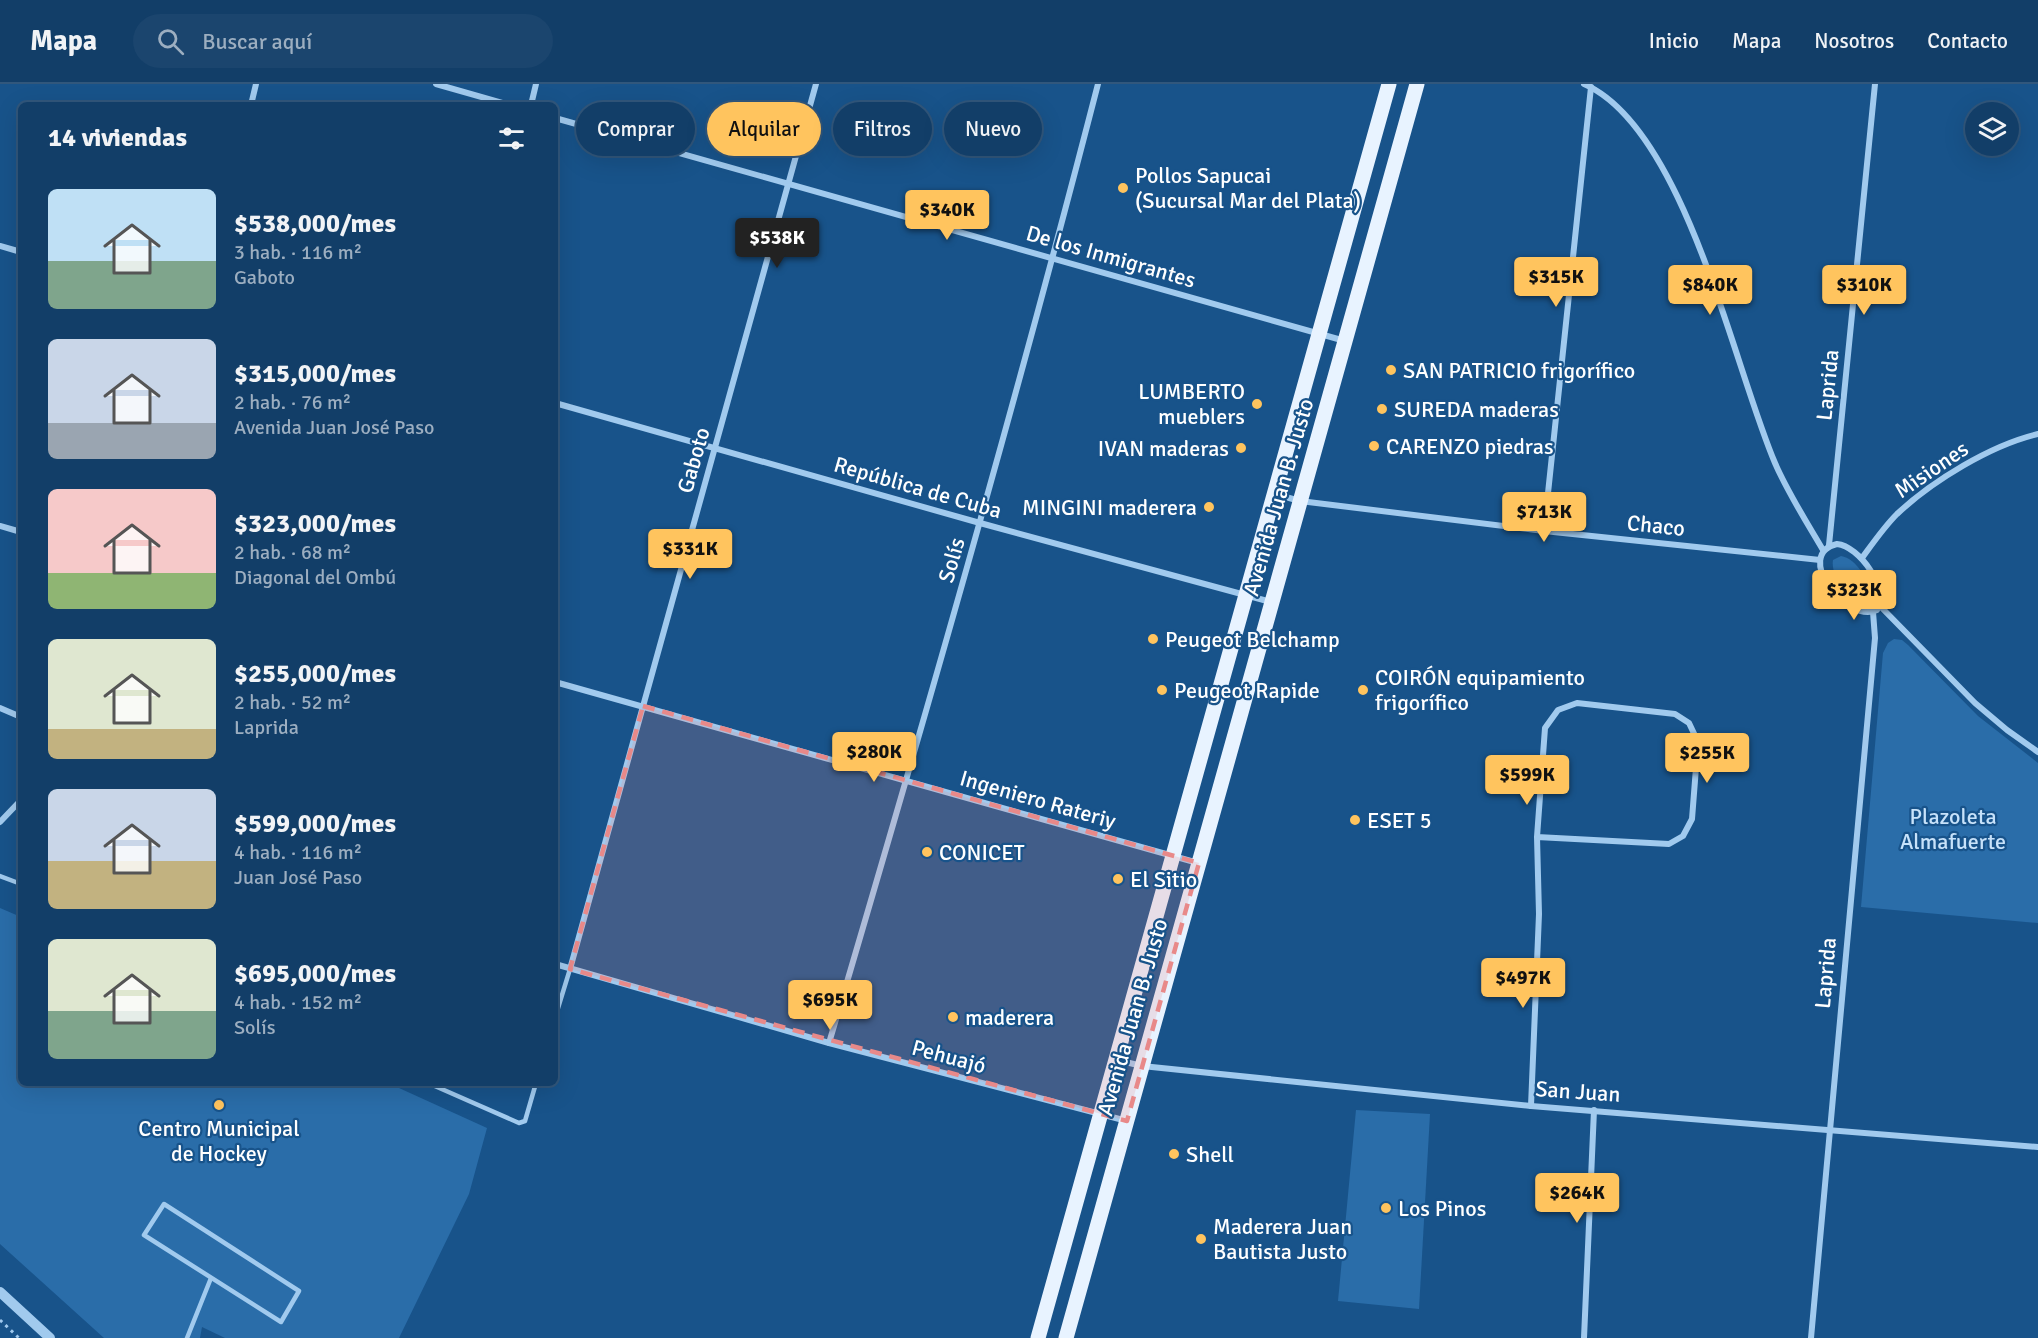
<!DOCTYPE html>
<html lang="es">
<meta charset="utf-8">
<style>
body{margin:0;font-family:Signika,sans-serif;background:#1b456e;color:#f1f3f6;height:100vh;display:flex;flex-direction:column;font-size:22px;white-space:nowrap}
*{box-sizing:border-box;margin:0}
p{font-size:20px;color:#9caec0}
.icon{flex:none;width:33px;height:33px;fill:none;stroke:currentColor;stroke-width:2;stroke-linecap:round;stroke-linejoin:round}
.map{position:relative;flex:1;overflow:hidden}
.details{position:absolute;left:18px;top:18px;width:540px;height:984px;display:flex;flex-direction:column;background:#123e68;border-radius:9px;box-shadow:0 6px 24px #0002,0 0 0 2px #31577c}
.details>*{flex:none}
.hud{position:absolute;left:576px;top:18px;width:570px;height:54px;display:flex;gap:12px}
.tools{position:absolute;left:1965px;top:18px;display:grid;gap:12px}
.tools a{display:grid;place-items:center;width:54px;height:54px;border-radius:50%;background:#123e68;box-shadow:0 6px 24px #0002,0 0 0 2px #31577c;font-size:30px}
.price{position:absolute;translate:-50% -51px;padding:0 14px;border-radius:6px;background:#ffc45e;color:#111;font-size:20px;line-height:39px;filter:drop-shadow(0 2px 3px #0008)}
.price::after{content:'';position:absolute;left:50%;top:36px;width:18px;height:14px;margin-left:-9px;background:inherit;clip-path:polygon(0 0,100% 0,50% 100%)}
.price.selected{background:#222;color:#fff}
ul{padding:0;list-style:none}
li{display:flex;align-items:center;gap:18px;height:150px;padding:0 30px}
li span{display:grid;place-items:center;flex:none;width:168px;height:120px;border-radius:9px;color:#555}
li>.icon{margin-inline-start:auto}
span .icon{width:72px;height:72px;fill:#fffc;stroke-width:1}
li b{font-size:26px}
h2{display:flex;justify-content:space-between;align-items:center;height:72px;padding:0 30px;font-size:26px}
.chip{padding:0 21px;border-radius:27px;background:#123e68;box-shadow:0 6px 24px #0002,0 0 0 2px #31577c;font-size:21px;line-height:54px}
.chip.selected{background:#ffc45e;color:#111}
header{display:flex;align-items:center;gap:36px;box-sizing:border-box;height:84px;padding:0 30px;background:#123e68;border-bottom:2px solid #31577c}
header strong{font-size:28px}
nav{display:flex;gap:33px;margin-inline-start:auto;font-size:21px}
.search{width:420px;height:54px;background:#1b456e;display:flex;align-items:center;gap:15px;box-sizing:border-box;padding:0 21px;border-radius:33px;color:#9caec0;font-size:22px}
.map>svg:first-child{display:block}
.green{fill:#2a6da9}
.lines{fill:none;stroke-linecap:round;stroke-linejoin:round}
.path{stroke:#a1caee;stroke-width:3;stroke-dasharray:3 4.5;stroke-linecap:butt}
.service{stroke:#a1caee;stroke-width:4.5}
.minor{stroke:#a1caee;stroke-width:6}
.tertiary{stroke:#a1caee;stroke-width:10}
.primary{stroke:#e8f3ff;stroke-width:15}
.marked{fill:#e88989;fill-opacity:0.2;stroke:#e88989;stroke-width:4.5;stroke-dasharray:12 8;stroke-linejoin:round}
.poi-dot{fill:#ffc45e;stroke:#18538a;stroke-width:2}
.labels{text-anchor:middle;stroke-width:4.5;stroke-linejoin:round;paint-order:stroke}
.poi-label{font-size:22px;fill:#fff;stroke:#18538a;text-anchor:start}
.street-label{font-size:22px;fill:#fff;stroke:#18538a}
.park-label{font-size:22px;fill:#c7e2fa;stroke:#18538a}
</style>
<header>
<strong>Mapa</strong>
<div class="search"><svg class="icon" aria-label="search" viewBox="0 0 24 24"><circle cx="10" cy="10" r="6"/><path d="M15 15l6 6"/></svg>Buscar aquí</div>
<nav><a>Inicio</a><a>Mapa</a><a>Nosotros</a><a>Contacto</a></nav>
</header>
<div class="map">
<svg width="2038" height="1254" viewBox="0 0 2038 1254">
<rect width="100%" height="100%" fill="#18538a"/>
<g class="green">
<path d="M 1841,472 C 1856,474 1872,499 1868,514 C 1851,520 1830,493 1833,476 Z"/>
<path d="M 1894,555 L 1902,556 L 1908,561 L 1978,632 L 2038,679 L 2038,839 L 1861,823 L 1883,569 L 1888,559 Z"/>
<path d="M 0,824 L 21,833 L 21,999 L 388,999 L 487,1044 L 469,1110 L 399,1254 L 225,1254 L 202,1243 L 200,1254 L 104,1254 L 0,1160 Z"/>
<path d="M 1356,1026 L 1430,1030 L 1419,1225 L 1338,1217 Z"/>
</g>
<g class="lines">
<path class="path" d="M 0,1236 L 19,1254"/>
<g class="service">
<path d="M 0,792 L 21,800"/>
<path d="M 555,934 L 570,885"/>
<path d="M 428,999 L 519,1039 L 525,1037 L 536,999"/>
<path d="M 164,1120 L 299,1207 L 281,1238 L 144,1151 Z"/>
<path d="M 187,1254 L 211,1194"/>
</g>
<g class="minor">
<path d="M 436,0 L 510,21"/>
<path d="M 1584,0 C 1685,44 1733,281 1775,379 C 1788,409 1806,437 1823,466"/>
<path d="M 251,21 L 256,0"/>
<path d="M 531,21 L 536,0"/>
<path d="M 555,34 L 1345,257"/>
<path d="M 0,162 L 21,168"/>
<path d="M 555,319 L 980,439 L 1271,518"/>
<path d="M 1275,410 L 1300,417 L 1544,447 L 1820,476"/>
<path d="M 0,442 L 21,448"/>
<path d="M 1544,447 L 1591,3"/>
<path d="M 1837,460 C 1859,462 1890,505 1877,526 C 1845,540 1793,470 1837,460 Z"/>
<path d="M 1829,461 L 1875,0"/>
<path d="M 1862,474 C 1873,459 1884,443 1897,430 C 1932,397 1991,361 2038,350"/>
<path d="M 1880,522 L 1975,619 L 2007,646 L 2038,668"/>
<path d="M 555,598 L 1198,779"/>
<path d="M 0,624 L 21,633"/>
<path d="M 0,738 L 21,716"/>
<path d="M 555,880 L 829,959 L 1127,1037"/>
<path d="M 570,885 L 816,0"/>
<path d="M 829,959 C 923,641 1015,322 1098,0"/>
<path d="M 1117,976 L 1142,982 L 1531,1022 L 2038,1063"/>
<path d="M 1531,1022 L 1539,830 L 1537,753 L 1545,644 L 1558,626 L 1577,619 L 1675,630 L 1689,639 L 1698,658 L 1692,735 L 1683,752 L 1669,760 L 1537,753"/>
<path d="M 1584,1254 L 1594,1026"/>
<path d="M 1811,1254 L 1875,554 L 1873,528"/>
</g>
<path class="tertiary" d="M 0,1208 L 50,1254"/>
<g class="primary">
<path d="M 1038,1254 L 1389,0"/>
<path d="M 1066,1254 L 1417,0"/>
</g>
</g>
<path class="marked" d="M 643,622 L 1199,779 L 1127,1037 L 570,885 Z"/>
<g class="poi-dot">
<circle cx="1123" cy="104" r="6"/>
<circle cx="1391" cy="286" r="6"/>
<circle cx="1257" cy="320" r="6"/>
<circle cx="1382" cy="325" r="6"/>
<circle cx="1374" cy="362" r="6"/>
<circle cx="1241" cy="364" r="6"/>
<circle cx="1209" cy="423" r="6"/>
<circle cx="1153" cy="555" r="6"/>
<circle cx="1162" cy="606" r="6"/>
<circle cx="1363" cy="606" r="6"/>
<circle cx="1355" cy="736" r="6"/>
<circle cx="927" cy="768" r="6"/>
<circle cx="1118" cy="795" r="6"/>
<circle cx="953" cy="933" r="6"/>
<circle cx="219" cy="1021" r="6"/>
<circle cx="1174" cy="1070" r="6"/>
<circle cx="1386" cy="1124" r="6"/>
<circle cx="1201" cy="1155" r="6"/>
</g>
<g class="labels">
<g class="poi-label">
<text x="1135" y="99">Pollos Sapucai<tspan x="1135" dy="25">(Sucursal Mar del Plata)</tspan></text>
<text x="1403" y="294">SAN PATRICIO frigorífico</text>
<text x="1245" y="315" text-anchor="end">LUMBERTO<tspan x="1245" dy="25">mueblers</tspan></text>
<text x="1394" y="333">SUREDA maderas</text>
<text x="1386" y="370">CARENZO piedras</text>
<text x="1229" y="372" text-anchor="end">IVAN maderas</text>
<text x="1197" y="431" text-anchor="end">MINGINI maderera</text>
<text x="1165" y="563">Peugeot Belchamp</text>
<text x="1375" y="601">COIRÓN equipamiento<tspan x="1375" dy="25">frigorífico</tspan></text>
<text x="1174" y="614">Peugeot Rapide</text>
<text x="1367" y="744">ESET 5</text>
<text x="939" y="776">CONICET</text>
<text x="1130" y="803">El Sitio</text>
<text x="965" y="941">maderera</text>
<text x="219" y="1052" text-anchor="middle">Centro Municipal<tspan x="219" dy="25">de Hockey</tspan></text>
<text x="1186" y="1078">Shell</text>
<text x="1398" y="1132">Los Pinos</text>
<text x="1213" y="1150">Maderera Juan<tspan x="1213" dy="25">Bautista Justo</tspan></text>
</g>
<g class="street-label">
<text transform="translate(1111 172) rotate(16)" y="8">De los Inmigrantes</text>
<text transform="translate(1827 301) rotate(-84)" y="8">Laprida</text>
<text transform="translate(693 376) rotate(-74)" y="8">Gaboto</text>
<text transform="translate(1931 385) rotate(-34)" y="8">Misiones</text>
<text transform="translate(918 403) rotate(16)" y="8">República de Cuba</text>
<text transform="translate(1278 413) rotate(-74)" y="8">Avenida Juan B. Justo</text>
<text transform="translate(1656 441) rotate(6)" y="8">Chaco</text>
<text transform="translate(951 476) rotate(-74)" y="8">Solís</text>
<text transform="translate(1038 715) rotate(16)" y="8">Ingeniero Rateriy</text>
<text transform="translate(1825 889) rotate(-85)" y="8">Laprida</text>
<text transform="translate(1132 933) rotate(-74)" y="8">Avenida Juan B. Justo</text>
<text transform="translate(949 972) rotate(15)" y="8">Pehuajó</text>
<text transform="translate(1578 1007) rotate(4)" y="8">San Juan</text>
</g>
<g class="park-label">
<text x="1953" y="740">Plazoleta<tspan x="1953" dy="25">Almafuerte</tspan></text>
</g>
</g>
</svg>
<div class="tools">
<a><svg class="icon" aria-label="layers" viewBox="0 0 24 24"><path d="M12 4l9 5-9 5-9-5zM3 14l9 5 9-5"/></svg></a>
</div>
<b class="price" style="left:947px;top:157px">$340K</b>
<b class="price selected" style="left:777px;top:185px">$538K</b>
<b class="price" style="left:1556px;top:224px">$315K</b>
<b class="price" style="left:1710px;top:232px">$840K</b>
<b class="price" style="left:1864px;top:232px">$310K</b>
<b class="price" style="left:1544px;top:459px">$713K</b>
<b class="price" style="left:690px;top:496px">$331K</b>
<b class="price" style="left:1854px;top:537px">$323K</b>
<b class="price" style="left:874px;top:699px">$280K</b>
<b class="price" style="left:1707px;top:700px">$255K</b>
<b class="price" style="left:1527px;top:722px">$599K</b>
<b class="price" style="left:1523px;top:925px">$497K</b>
<b class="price" style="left:830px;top:947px">$695K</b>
<b class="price" style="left:1577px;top:1140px">$264K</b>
<div class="hud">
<a class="chip">Comprar</a>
<a class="chip selected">Alquilar</a>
<a class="chip">Filtros</a>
<a class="chip">Nuevo</a>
</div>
<section class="details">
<h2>14 viviendas<svg class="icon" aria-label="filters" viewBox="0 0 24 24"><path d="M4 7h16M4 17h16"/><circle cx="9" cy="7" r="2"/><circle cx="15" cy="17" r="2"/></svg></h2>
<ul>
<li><span style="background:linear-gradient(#bfe0f5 60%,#7fa58c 0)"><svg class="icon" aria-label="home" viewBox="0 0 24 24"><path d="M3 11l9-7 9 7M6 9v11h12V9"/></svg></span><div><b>$538,000/mes</b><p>3 hab. · 116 m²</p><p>Gaboto</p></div></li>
<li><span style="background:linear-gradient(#c9d6e8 70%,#9aa5b1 0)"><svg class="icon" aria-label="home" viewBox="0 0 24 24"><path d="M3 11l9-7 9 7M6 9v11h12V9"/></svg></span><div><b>$315,000/mes</b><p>2 hab. · 76 m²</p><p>Avenida Juan José Paso</p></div></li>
<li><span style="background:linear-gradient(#f6c9c9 70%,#8fb573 0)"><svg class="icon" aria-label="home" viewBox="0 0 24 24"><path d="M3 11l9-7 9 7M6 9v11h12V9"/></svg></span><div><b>$323,000/mes</b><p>2 hab. · 68 m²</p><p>Diagonal del Ombú</p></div></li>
<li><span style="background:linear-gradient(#dfe7d0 75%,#c2b280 0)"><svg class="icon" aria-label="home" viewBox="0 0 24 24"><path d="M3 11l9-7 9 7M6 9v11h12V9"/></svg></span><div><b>$255,000/mes</b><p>2 hab. · 52 m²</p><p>Laprida</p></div></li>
<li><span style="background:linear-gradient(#c9d6e8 60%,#c2b280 0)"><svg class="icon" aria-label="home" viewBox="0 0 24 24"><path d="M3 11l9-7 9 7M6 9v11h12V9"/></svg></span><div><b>$599,000/mes</b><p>4 hab. · 116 m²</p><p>Juan José Paso</p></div></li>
<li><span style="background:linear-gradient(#dfe7d0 60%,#7fa58c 0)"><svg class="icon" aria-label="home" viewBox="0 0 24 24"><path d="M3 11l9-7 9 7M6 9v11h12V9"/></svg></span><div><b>$695,000/mes</b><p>4 hab. · 152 m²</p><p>Solís</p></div></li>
</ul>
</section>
</div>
